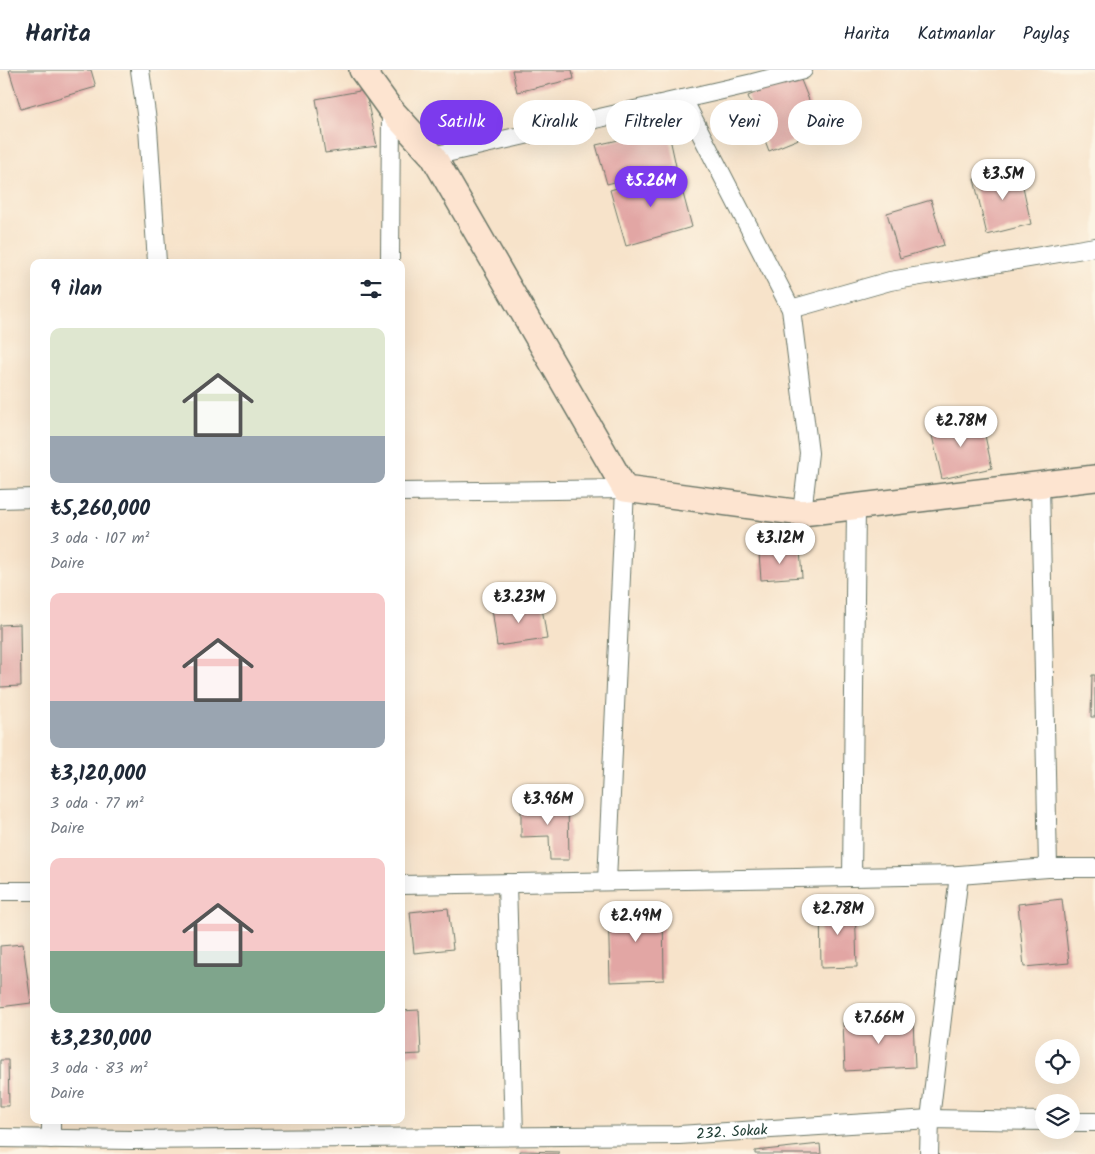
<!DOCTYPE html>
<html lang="tr">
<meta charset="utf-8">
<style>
body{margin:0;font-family:Kalam,sans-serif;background:#f2f2f3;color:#1f2937;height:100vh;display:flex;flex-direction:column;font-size:19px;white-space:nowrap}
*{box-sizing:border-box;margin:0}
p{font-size:16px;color:#747a83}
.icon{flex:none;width:28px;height:28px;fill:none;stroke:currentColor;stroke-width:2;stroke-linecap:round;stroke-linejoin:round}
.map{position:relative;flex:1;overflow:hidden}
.sheet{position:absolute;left:30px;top:189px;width:375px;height:865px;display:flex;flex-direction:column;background:#fff;border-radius:10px;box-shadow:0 5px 20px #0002}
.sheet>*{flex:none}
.banner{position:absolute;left:420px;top:30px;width:475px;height:45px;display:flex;gap:10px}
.tools{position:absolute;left:1035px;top:969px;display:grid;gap:10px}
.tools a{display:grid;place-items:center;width:45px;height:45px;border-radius:50%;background:#fff;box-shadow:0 5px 20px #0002;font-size:25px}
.price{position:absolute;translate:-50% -42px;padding:0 11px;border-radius:18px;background:#fff;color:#222;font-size:16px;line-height:32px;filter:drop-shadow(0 1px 2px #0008)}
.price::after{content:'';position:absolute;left:50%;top:30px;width:15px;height:11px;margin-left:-8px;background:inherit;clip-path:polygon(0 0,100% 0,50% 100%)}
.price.selected{background:#7c3aed;color:#fff}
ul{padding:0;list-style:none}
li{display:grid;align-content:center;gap:10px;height:265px;padding:0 20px}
li span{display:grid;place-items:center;height:155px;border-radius:10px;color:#555}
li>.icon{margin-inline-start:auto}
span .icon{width:90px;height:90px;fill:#fffc;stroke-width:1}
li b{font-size:21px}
h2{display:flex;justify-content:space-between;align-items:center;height:60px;padding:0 20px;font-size:21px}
.pill{padding:0 18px;border-radius:22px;background:#fff;box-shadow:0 5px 20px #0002;font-size:18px;line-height:45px}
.pill.selected{background:#7c3aed;color:#fff}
header{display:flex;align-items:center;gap:30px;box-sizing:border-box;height:70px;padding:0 25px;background:#fff;border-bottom:1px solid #e0e1e3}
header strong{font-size:24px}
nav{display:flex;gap:28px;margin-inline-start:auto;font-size:18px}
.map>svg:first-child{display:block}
.building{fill:#e2a6a4}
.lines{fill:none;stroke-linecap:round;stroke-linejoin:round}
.street-casing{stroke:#6b7768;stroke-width:20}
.secondary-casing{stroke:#6b7768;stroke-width:28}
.street{stroke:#fff;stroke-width:18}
.secondary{stroke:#fde4d0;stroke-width:25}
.labels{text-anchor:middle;stroke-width:4.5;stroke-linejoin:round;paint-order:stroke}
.street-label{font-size:15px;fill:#1f3d34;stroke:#fcf5e5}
</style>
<header>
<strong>Harita</strong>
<nav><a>Harita</a><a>Katmanlar</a><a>Paylaş</a></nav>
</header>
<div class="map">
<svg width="1095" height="1084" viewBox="0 0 1095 1084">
<rect width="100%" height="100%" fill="#fcf5e5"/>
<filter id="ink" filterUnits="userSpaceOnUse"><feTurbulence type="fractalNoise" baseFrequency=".02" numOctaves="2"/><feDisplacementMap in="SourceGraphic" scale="10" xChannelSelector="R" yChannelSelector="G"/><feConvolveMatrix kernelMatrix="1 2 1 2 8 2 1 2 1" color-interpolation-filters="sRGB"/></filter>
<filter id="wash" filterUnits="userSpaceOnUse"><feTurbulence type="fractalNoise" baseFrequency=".0096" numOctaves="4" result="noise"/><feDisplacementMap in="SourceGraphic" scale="20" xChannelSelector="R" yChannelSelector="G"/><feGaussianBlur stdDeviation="1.12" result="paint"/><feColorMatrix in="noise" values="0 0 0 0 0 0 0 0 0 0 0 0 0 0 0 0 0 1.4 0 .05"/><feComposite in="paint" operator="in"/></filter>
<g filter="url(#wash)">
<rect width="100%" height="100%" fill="#f7e3ca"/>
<g id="blocks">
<g class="building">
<path d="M 9,0 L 91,0 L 96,17 L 21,39 Z"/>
<path d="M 512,0 L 572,0 L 574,9 L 517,22 Z"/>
<path d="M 799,5 L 821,60 L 769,81 L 748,26 Z"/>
<path d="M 365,20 L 377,76 L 325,83 L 316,29 Z"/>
<path d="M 668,59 L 676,96 L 607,114 L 596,75 Z"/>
<path d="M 1019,98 L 1031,154 L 987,165 L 974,109 Z"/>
<path d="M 677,101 L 692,157 L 626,176 L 610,120 Z"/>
<path d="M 931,130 L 944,175 L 900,188 L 887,143 Z"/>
<path d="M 981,347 L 992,398 L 942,409 L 930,357 Z"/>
<path d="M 800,480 L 802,507 L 761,510 L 759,483 Z"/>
<path d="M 541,531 L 547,569 L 497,576 L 492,538 Z"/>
<path d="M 20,554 L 21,616 L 0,617 L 0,555 Z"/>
<path d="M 1092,605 L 1095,605 L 1095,647 L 1091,647 Z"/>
<path d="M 568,732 L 569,790 L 550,790 L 549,766 L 521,767 L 521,733 Z"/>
<path d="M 1062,829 L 1069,893 L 1024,897 L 1018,834 Z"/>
<path d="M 855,833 L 857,897 L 821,898 L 820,834 Z"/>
<path d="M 663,835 L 664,910 L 610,912 L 608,836 Z"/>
<path d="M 448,838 L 453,879 L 414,883 L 410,842 Z"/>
<path d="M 23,874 L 31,933 L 0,937 L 0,876 Z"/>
<path d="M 419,940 L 421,984 L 401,985 L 401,941 Z"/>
<path d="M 913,949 L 915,997 L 845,1001 L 843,952 Z"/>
<path d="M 0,990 L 8,990 L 9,1036 L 0,1036 Z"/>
<path d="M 820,1074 L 821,1084 L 755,1084 L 755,1081 Z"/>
<path d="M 520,1081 L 559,1082 L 559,1084 L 520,1084 Z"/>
</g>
</g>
</g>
<g filter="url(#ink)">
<use href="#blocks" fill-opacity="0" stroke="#6b7768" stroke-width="1"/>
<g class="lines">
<defs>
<g id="street">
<path d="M 140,0 L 148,58 L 157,192"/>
<path d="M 683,29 L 791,239 L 809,383 L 802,443"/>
<path d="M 433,86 L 753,13 L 803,0"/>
<path d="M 390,192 L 391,40"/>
<path d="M 791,239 L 890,211 L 1095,177"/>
<path d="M 1040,414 L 1048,798"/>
<path d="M 401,422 L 625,419 L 607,811"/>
<path d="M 0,429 L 34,428"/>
<path d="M 852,807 L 856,437"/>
<path d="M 507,813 L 514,1066"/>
<path d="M 401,815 L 959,805 L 1048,798 L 1095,798"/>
<path d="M 0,821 L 34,821"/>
<path d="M 51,1050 L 51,1069"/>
<path d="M 1071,1052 L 1095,1052"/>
<path id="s1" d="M 0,1068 L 132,1070 L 679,1065 L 930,1049 L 1044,1051"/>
<path d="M 929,1084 L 930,1049 L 959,805"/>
</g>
<path id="secondary" d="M 362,0 L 391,40 L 433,86 L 625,419 L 802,443 L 1095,408"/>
</defs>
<use href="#street" class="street-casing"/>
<use href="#secondary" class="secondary-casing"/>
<use href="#street" class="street"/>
<use href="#secondary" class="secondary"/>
</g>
</g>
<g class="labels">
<g class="street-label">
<text dy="5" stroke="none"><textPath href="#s1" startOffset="732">232. Sokak</textPath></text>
</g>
</g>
</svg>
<div class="tools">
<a><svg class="icon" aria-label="locate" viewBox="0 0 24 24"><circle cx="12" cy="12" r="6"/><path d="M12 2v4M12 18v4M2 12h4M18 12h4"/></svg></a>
<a><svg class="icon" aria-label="layers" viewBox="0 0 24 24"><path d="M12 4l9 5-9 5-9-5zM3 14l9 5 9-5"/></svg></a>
</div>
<b class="price" style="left:1003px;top:131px">₺3.5M</b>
<b class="price selected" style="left:651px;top:138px">₺5.26M</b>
<b class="price" style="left:961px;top:378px">₺2.78M</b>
<b class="price" style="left:780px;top:495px">₺3.12M</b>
<b class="price" style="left:519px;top:554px">₺3.23M</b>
<b class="price" style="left:548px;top:756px">₺3.96M</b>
<b class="price" style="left:838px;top:866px">₺2.78M</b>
<b class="price" style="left:636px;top:873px">₺2.49M</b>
<b class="price" style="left:879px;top:975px">₺7.66M</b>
<div class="banner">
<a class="pill selected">Satılık</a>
<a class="pill">Kiralık</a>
<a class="pill">Filtreler</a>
<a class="pill">Yeni</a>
<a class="pill">Daire</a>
</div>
<section class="sheet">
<h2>9 ilan<svg class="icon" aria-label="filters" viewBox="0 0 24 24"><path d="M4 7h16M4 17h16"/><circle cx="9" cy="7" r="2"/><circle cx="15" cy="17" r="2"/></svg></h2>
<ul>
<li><span style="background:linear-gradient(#dfe7d0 70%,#9aa5b1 0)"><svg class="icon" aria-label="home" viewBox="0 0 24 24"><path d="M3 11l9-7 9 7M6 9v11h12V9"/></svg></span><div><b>₺5,260,000</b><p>3 oda · 107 m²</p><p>Daire</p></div></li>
<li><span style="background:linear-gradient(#f6c9c9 70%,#9aa5b1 0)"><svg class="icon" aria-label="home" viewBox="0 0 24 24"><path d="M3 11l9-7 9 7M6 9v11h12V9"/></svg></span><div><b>₺3,120,000</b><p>3 oda · 77 m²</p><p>Daire</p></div></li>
<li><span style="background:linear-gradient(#f6c9c9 60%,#7fa58c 0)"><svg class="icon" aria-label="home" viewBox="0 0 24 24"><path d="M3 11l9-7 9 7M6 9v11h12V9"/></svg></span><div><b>₺3,230,000</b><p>3 oda · 83 m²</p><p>Daire</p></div></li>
</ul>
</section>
</div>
